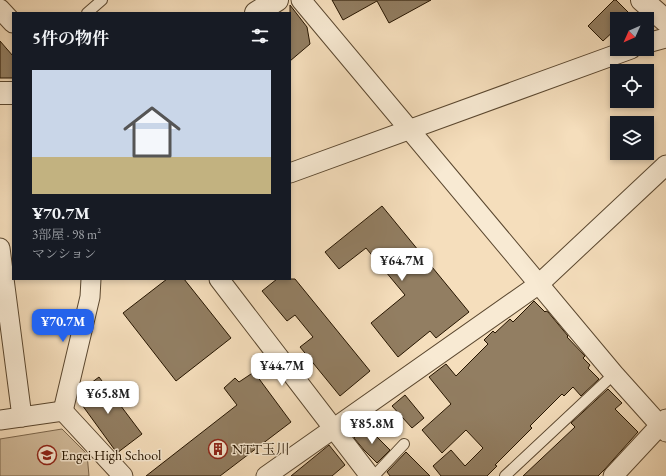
<!DOCTYPE html>
<html lang="ja">
<meta charset="utf-8">
<style>
body{margin:0;font-family:"EB Garamond","Noto Serif JP",serif;background:#20242c;color:#f1f3f6;height:100vh;display:flex;flex-direction:column;font-size:15px;white-space:nowrap}
*{box-sizing:border-box;margin:0}
p{font-size:13px;color:#9ea1a6}
.icon{flex:none;width:22px;height:22px;fill:none;stroke:currentColor;stroke-width:2;stroke-linecap:round;stroke-linejoin:round}
.map{position:relative;flex:1;overflow:hidden}
.sheet{position:absolute;left:12px;top:12px;width:279px;height:268px;display:flex;flex-direction:column;background:#171b24;border-radius:0px;box-shadow:0 2px 6px #0003}
.sheet>*{flex:none}
.needle{width:26px;rotate:225deg}
.fabs{position:absolute;left:610px;top:12px;display:grid;gap:8px}
.fabs a{display:grid;place-items:center;width:44px;height:44px;border-radius:0px;background:#171b24;box-shadow:0 2px 6px #0003;font-size:20px}
.price{position:absolute;translate:-50% -34px;padding:0 9px;border-radius:8px;background:#fff;color:#222;font-size:13px;line-height:26px;filter:drop-shadow(0 1px 2px #0008)}
.price::after{content:'';position:absolute;left:50%;top:24px;width:12px;height:9px;margin-left:-6px;background:inherit;clip-path:polygon(0 0,100% 0,50% 100%)}
.price.on{background:#2563eb;color:#fff}
ul{padding:0;list-style:none}
li{display:grid;align-content:center;gap:8px;height:212px;padding:0 20px}
li+li{border-top:1px solid #363941}
li span{display:grid;place-items:center;height:124px;border-radius:0px;color:#555}
li>.icon{margin-inline-start:auto}
span .icon{width:72px;height:72px;fill:#fffc;stroke-width:1}
li b{font-size:17px}
h2{display:flex;justify-content:space-between;align-items:center;height:48px;padding:0 20px;font-size:17px}
.map>svg:first-child{display:block}
.green{fill:#d2bc9c;stroke:#7c684e}
.building{fill:#927e62;stroke:#261500}
.lines{fill:none;stroke-linecap:round;stroke-linejoin:round}
.service-casing{stroke:#5a472f;stroke-width:12}
.minor-casing{stroke:#5a472f;stroke-width:21}
.tertiary-casing{stroke:#5a472f;stroke-width:24}
.service{stroke:#f8ead3;stroke-width:10}
.minor{stroke:#f8ead3;stroke-width:19}
.tertiary{stroke:#f8ead3;stroke-width:22}
.labels{text-anchor:middle;stroke-width:3;stroke-linejoin:round;paint-order:stroke}
.poi-label{font-size:14px;fill:#261500;stroke:#f8ead3;text-anchor:start}
</style>
<div class="map">
<svg width="666" height="476" viewBox="0 0 666 476">
<rect width="100%" height="100%" fill="#f5debc"/>
<filter id="stains"><feTurbulence type="fractalNoise" baseFrequency=".005" numOctaves="4"/><feColorMatrix values="0 0 0 0 .2 0 0 0 0 .09 0 0 0 0 .02 0 0 0 .5 -.17"/></filter>
<radialGradient id="worn" r=".72"><stop offset=".6" stop-color="#630" stop-opacity="0"/><stop offset="1" stop-color="#630" stop-opacity=".3"/></radialGradient>
<path class="green" d="M 62,429 L 87,454 L 89,476 L 0,476 L 0,439 Z"/>
<g class="building">
<path d="M 332,0 L 431,0 L 389,23 L 377,1 L 343,20 Z"/>
<path d="M 614,0 L 616,0 L 635,19 L 617,19 L 617,28 L 603,41 L 588,26 Z"/>
<path d="M 290,5 L 307,27 L 310,44 L 290,61 Z"/>
<path d="M 0,41 L 13,56 L 13,78 L 0,78 Z"/>
<path d="M 382,206 L 469,312 L 436,338 L 430,331 L 398,357 L 371,323 L 405,295 L 366,248 L 339,269 L 325,252 Z"/>
<path d="M 167,279 L 184,279 L 231,338 L 176,381 L 123,313 Z"/>
<path d="M 277,279 L 295,279 L 370,371 L 340,396 L 300,347 L 313,337 L 295,315 L 287,321 L 262,291 Z"/>
<path d="M 534,301 L 545,312 L 546,311 L 548,312 L 568,336 L 567,337 L 585,356 L 583,358 L 590,365 L 588,368 L 599,379 L 581,396 L 573,387 L 564,396 L 562,394 L 530,426 L 532,428 L 495,465 L 497,466 L 487,476 L 441,476 L 433,466 L 451,450 L 465,466 L 483,448 L 466,430 L 442,453 L 422,430 L 451,404 L 429,377 L 446,364 L 456,376 L 488,344 L 484,340 L 493,331 L 495,333 L 510,319 L 513,322 Z"/>
<path d="M 254,372 L 291,422 L 220,476 L 146,476 L 237,405 L 224,388 L 235,378 L 239,382 Z"/>
<path d="M 99,377 L 142,434 L 117,453 L 77,398 L 79,392 Z"/>
<path d="M 608,389 L 622,403 L 615,409 L 638,432 L 605,469 L 598,476 L 523,476 L 575,427 L 571,423 Z"/>
<path d="M 405,395 L 424,418 L 412,428 L 392,406 Z"/>
<path d="M 366,426 L 390,450 L 377,463 L 364,450 L 354,438 Z"/>
<path d="M 329,445 L 345,465 L 332,476 L 291,476 Z"/>
<path d="M 406,452 L 430,476 L 390,476 L 387,472 Z"/>
</g>
<g class="lines">
<defs>
<g id="service">
<path d="M 87,13 L 102,0"/>
<path d="M 374,476 L 404,444"/>
<path d="M 505,476 L 614,374"/>
</g>
<g id="minor">
<path d="M 301,0 L 614,374 L 666,432"/>
<path d="M 0,9 L 13,23"/>
<path d="M 647,43 L 666,38"/>
<path d="M 290,173 L 631,49"/>
<path d="M 0,248 L 22,417"/>
<path d="M 219,279 L 370,476"/>
<path d="M 63,411 L 90,297 L 91,279"/>
<path d="M 63,411 L 123,476"/>
<path d="M 0,420 L 63,411"/>
<path d="M 266,476 L 539,284 L 666,165"/>
<path d="M 613,476 L 666,419"/>
</g>
<g id="tertiary">
<path d="M 642,0 L 666,21"/>
<path d="M 256,13 L 277,0"/>
<path d="M 0,93 L 13,93"/>
</g>
</defs>
<use href="#service" class="service-casing"/>
<use href="#minor" class="minor-casing"/>
<use href="#tertiary" class="tertiary-casing"/>
<use href="#service" class="service"/>
<use href="#minor" class="minor"/>
<use href="#tertiary" class="tertiary"/>
</g>
<defs>
<symbol id="building-ring" viewBox="-11 -11 22 22"><circle r="9.5" fill="#f8ead3" stroke="#8f2418" stroke-width="1.5"/><path d="M-4-6H4V6H1V3H-1V6H-4ZM-2.5-4.3h1.7v1.8h-1.7ZM.8-4.3h1.7v1.8H.8ZM-2.5-1h1.7V.8h-1.7ZM.8-1h1.7V.8H.8Z" fill="#8f2418"/></symbol>
<symbol id="school-ring" viewBox="-11 -11 22 22"><circle r="9.5" fill="#f8ead3" stroke="#8f2418" stroke-width="1.5"/><path d="M0-5L7-2L0 1L-7-2ZM-4 1L0 2.5L4 1V4Q0 6-4 4Z" fill="#8f2418"/></symbol>
</defs>
<g fill-rule="evenodd">
<use href="#building-ring" x="207" y="438" width="22" height="22"/>
<use href="#school-ring" x="36" y="444" width="22" height="22"/>
</g>
<g class="labels">
<g class="poi-label">
<text x="232" y="454">NTT玉川</text>
<text x="61" y="460">Engei High School</text>
</g>
</g>
<rect width="100%" height="100%" filter="url(#stains)"/>
<rect width="100%" height="100%" fill="url(#worn)"/>
</svg>
<div class="fabs">
<a><svg class="needle" viewBox="-14 -14 28 28"><path d="M0-13l5 13h-10z" fill="#e53935"/><path d="M0 13l5-13h-10z" fill="#9ea1a6"/></svg></a>
<a><svg class="icon" aria-label="locate" viewBox="0 0 24 24"><circle cx="12" cy="12" r="6"/><path d="M12 2v4M12 18v4M2 12h4M18 12h4"/></svg></a>
<a><svg class="icon" aria-label="layers" viewBox="0 0 24 24"><path d="M12 4l9 5-9 5-9-5zM3 14l9 5 9-5"/></svg></a>
</div>
<b class="price" style="left:402px;top:282px">¥64.7M</b>
<b class="price on" style="left:63px;top:343px">¥70.7M</b>
<b class="price" style="left:282px;top:387px">¥44.7M</b>
<b class="price" style="left:108px;top:415px">¥65.8M</b>
<b class="price" style="left:372px;top:445px">¥85.8M</b>
<section class="sheet">
<h2>5件の物件<svg class="icon" aria-label="filters" viewBox="0 0 24 24"><path d="M4 7h16M4 17h16"/><circle cx="9" cy="7" r="2"/><circle cx="15" cy="17" r="2"/></svg></h2>
<ul>
<li><span style="background:linear-gradient(#c9d6e8 70%,#c2b280 0)"><svg class="icon" aria-label="home" viewBox="0 0 24 24"><path d="M3 11l9-7 9 7M6 9v11h12V9"/></svg></span><div><b>¥70.7M</b><p>3部屋 · 98 m²</p><p>マンション</p></div></li>
</ul>
</section>
</div>
